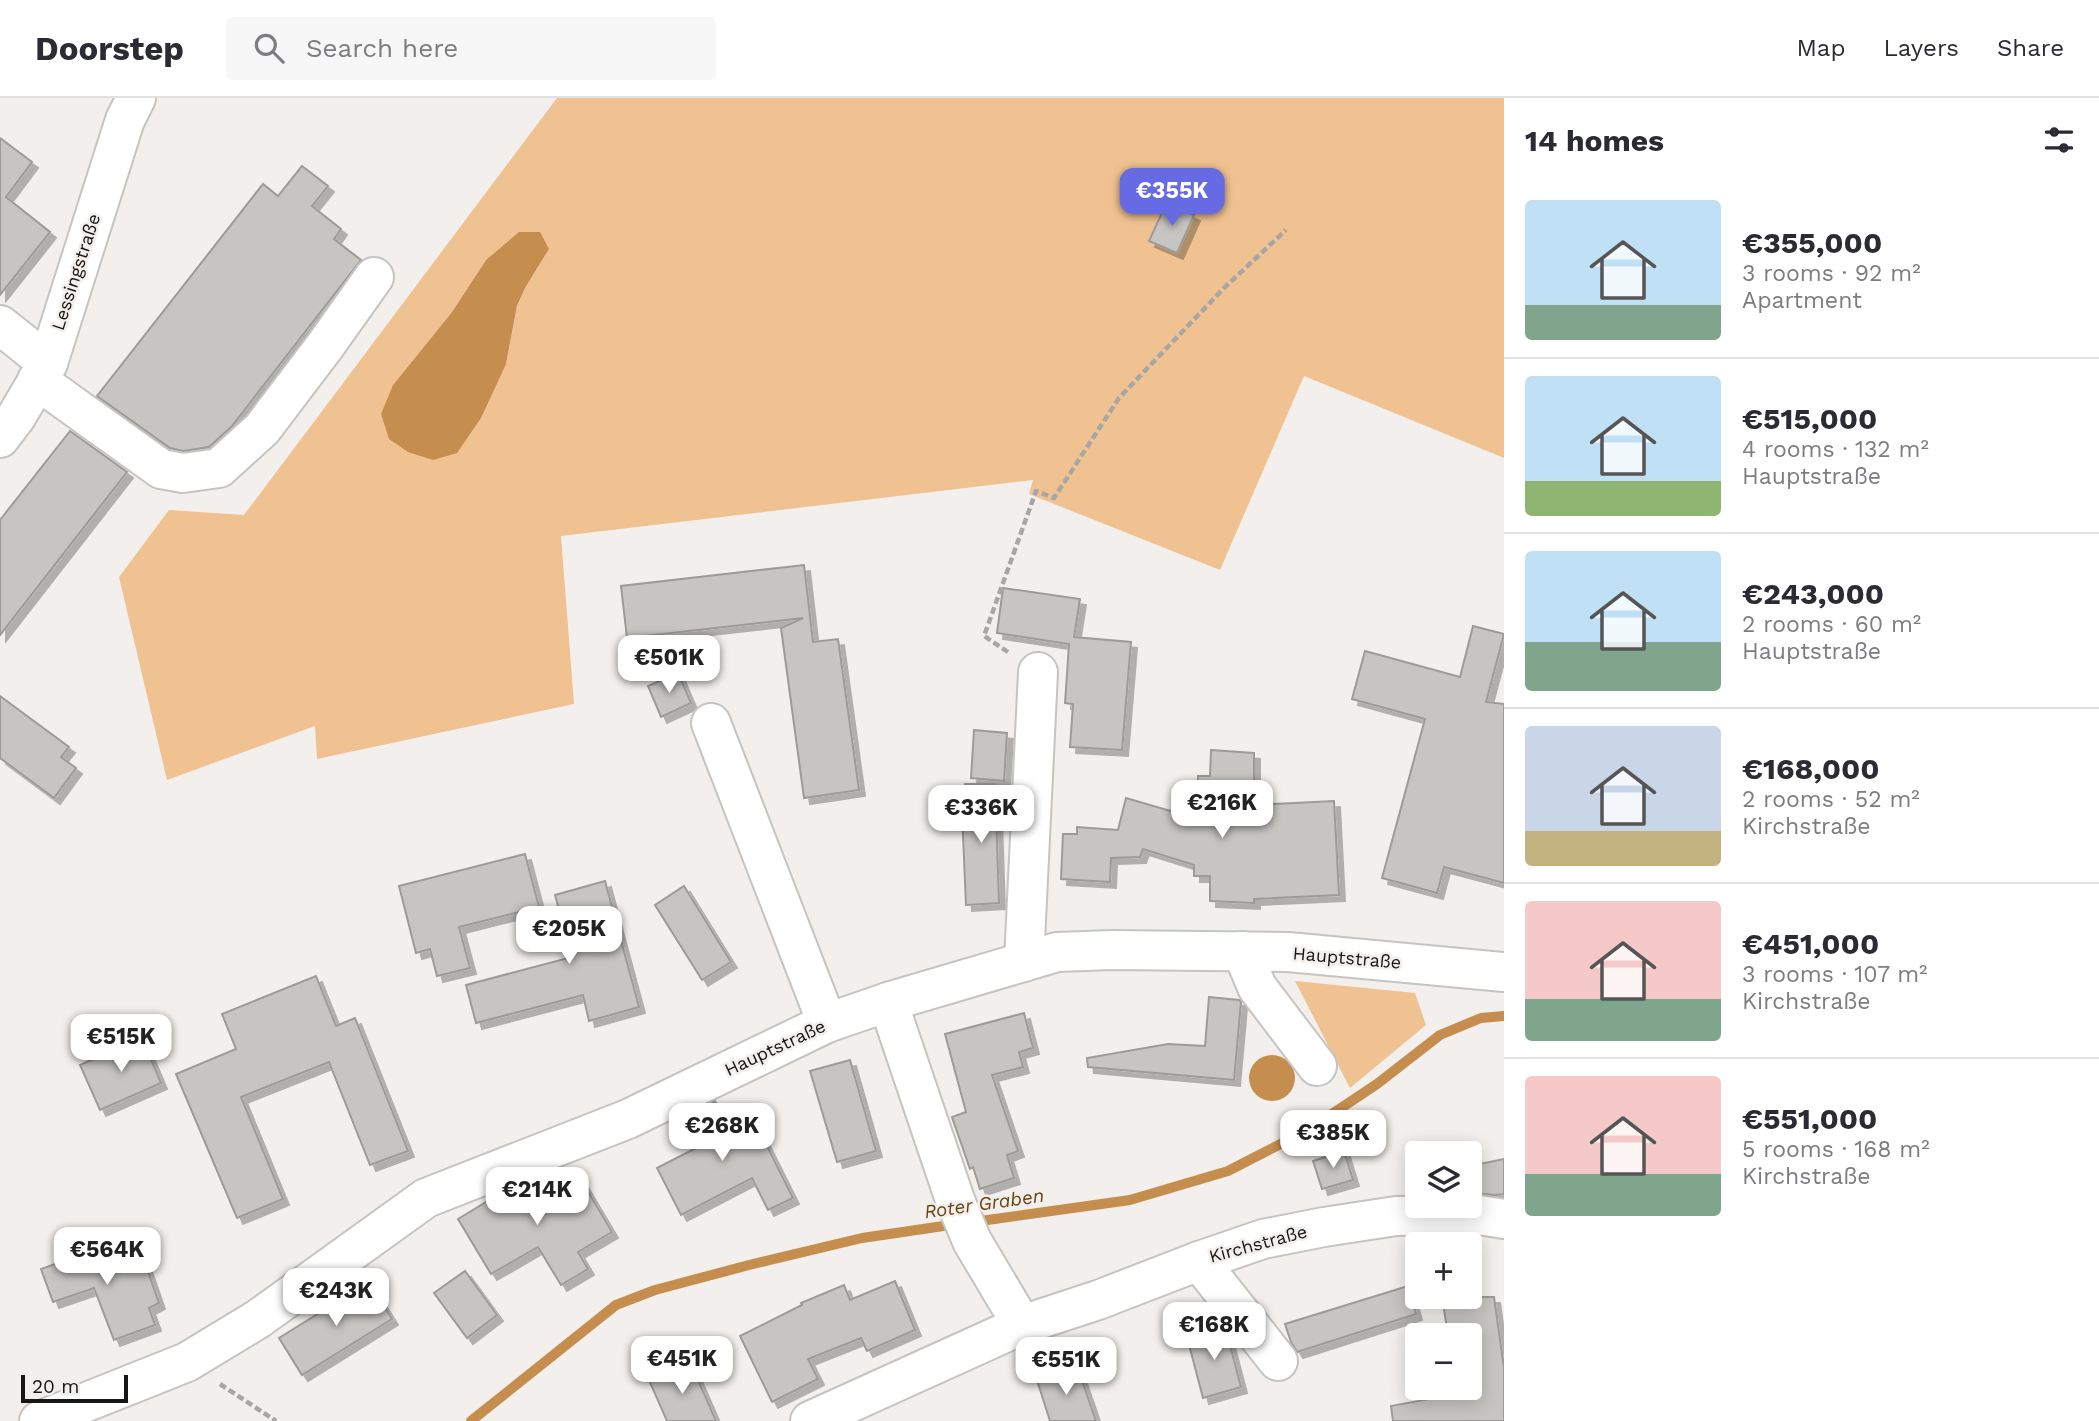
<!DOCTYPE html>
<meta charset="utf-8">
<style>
body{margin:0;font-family:"Work Sans",sans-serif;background:#f7f7f7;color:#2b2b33;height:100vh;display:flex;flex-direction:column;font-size:26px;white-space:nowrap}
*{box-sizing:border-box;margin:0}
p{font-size:23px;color:#7c7c81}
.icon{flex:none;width:38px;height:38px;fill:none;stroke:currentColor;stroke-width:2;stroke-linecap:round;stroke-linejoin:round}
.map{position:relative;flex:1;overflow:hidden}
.sheet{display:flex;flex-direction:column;background:#fff;width:595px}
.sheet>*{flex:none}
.tools{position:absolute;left:1405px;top:1043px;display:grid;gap:14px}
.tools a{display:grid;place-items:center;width:77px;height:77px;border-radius:7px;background:#fff;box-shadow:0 4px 18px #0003;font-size:35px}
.scale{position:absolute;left:21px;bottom:18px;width:107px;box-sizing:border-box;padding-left:7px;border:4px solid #171616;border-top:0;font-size:19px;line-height:24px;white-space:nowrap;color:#171616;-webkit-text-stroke:5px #f2efec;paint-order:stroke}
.price{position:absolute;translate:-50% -60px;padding:0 16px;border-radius:14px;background:#fff;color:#222;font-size:23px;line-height:46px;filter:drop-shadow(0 2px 4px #0008)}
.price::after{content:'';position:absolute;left:50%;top:42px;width:21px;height:16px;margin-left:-10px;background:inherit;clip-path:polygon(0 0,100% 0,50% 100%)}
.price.selected{background:#666ae3;color:#fff}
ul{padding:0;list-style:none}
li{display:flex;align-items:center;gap:21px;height:175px;padding:0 21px}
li+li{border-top:2px solid #e1e1e2}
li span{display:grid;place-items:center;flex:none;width:196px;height:140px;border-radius:7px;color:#555}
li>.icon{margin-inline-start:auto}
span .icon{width:84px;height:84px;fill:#fffc;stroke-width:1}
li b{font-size:30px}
h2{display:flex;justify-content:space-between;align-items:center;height:84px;padding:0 21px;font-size:30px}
header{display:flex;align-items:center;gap:42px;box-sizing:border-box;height:98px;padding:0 35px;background:#fff;border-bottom:2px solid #e1e1e2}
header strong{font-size:33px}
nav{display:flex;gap:38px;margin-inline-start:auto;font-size:24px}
.search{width:490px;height:63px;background:#f7f7f7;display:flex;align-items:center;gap:18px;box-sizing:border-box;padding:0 24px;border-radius:7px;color:#7c7c81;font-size:26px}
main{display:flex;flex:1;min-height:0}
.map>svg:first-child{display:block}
.green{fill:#f0c291;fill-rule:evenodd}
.water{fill:#c58e4f}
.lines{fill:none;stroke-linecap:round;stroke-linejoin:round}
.stream{stroke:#c58e4f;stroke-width:10}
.building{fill:#c7c5c2;stroke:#9d9b98;stroke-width:2;filter:url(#shadow)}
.minor-casing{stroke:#c6c4c1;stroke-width:42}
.path{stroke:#a8a6a4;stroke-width:4.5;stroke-dasharray:7 3.5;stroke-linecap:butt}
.minor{stroke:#fff;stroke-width:38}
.labels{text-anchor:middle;stroke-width:5;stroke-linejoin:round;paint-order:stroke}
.street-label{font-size:18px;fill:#171616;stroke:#f2efec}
.water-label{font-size:19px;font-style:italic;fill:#694313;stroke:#f2efec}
</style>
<header>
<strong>Doorstep</strong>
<div class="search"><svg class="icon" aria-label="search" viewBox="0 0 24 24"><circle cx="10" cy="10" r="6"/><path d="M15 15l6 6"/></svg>Search here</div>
<nav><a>Map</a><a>Layers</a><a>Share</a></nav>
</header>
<main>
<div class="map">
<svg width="1504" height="1323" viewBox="0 0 1504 1323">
<defs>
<filter id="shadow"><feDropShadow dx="6" dy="6" stdDeviation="0" flood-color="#0004"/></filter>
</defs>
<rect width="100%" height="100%" fill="#f2efec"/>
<g class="green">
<path d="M 557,0 L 1504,0 L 1504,360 L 1304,278 L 1220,472 L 1029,396 L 1033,382 L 561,438 L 574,606 L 317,661 L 315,628 L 167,682 L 119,479 L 169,412 L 244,417 ZM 549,151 L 525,190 L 517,209 L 506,266 L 393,287 L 452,214 L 486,162 Z"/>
<path d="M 1295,883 L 1415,895 L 1426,927 L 1350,990 Z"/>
</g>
<g class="water">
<path d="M 519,134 L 540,134 L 549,151 L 525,190 L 517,208 L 506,266 L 481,320 L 457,355 L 433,362 L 408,354 L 389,341 L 381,316 L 393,287 L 452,214 L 486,162 Z"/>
<circle cx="1272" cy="980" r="23"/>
</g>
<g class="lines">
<g class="stream">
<path d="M 973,1124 L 1130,1102 L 1228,1073 L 1308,1032 L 1377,986 L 1440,937 L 1481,920 L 1504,918"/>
<path d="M 471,1323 L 616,1207 L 655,1192 L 749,1167 L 862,1140 L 957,1126"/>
</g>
</g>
<g class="building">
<path d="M 0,40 L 32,64 L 6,99 L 50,134 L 0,197 Z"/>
<path d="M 302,68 L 328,88 L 312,108 L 341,131 L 334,141 L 361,162 L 232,328 L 209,349 L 183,353 L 170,350 L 97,298 L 263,86 L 278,98 Z"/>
<path d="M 1167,104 L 1194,117 L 1177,155 L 1149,143 Z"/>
<path d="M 70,333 L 127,374 L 0,537 L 0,422 Z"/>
<path d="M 804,467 L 813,544 L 838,541 L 859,692 L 804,700 L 781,530 L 803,520 L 627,540 L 621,488 Z"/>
<path d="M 1003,490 L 1080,501 L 1074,539 L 1131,544 L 1122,652 L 1070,649 L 1073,606 L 1065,605 L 1069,546 L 997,535 Z"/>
<path d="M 1473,528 L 1504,536 L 1486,604 L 1504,606 L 1504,785 L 1444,769 L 1437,795 L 1382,780 L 1425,621 L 1352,601 L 1365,553 L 1460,579 Z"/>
<path d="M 678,575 L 691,605 L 661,619 L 648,588 Z"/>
<path d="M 0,598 L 69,649 L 61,659 L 76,670 L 54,700 L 0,660 Z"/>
<path d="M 974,632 L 1007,635 L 1004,683 L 971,680 Z"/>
<path d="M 1211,652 L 1254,655 L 1254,707 L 1334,703 L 1339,797 L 1254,801 L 1254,805 L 1210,803 L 1210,778 L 1194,778 L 1194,767 L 1143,751 L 1140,759 L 1111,760 L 1110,784 L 1061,781 L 1063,736 L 1077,736 L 1077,729 L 1118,732 L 1126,700 L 1198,721 L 1198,678 L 1210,678 Z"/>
<path d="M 965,686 L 995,686 L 999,805 L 966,807 L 962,714 L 965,714 Z"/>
<path d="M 525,756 L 539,809 L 459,829 L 470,870 L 437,878 L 430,851 L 416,855 L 399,788 Z"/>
<path d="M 605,783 L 639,909 L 589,923 L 583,897 L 476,925 L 466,887 L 572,859 L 555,797 Z"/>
<path d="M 684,788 L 731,864 L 702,882 L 655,807 Z"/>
<path d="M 316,878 L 336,928 L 355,920 L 408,1053 L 370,1067 L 329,964 L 241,999 L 283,1101 L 237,1120 L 176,976 L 236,951 L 222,916 Z"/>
<path d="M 1209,899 L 1239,902 L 1241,904 L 1234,982 L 1088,969 L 1087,960 L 1168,946 L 1205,948 Z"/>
<path d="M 1024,915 L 1033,950 L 1019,954 L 1023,969 L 992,977 L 1018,1053 L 1007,1057 L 1014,1080 L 980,1091 L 973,1069 L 970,1071 L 952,1019 L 966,1014 L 945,936 Z"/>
<path d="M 142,940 L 161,985 L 100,1012 L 80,967 Z"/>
<path d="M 850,962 L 876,1053 L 837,1064 L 810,973 Z"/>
<path d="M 715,1003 L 727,1027 L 740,1020 L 747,1035 L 758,1030 L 793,1100 L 768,1112 L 752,1080 L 681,1117 L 657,1070 L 700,1048 L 685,1018 Z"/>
<path d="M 1344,1053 L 1353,1082 L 1322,1091 L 1313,1063 Z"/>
<path d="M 1504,1061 L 1504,1096 L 1495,1097 L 1470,1095 L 1470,1068 Z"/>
<path d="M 580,1080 L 612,1134 L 578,1154 L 588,1171 L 561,1187 L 538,1149 L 491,1176 L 458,1121 L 506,1092 L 535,1081 L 547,1100 Z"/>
<path d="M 121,1142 L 133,1173 L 146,1168 L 159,1205 L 149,1210 L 155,1227 L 114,1242 L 94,1190 L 53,1204 L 41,1171 Z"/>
<path d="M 465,1173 L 497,1217 L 467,1240 L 434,1195 Z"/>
<path d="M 895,1183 L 915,1232 L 867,1253 L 861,1240 L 808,1261 L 818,1281 L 772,1304 L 740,1238 L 802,1207 L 801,1205 L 844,1187 L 850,1202 Z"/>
<path d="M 369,1184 L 392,1221 L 302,1277 L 279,1240 Z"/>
<path d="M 1408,1188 L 1416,1216 L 1297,1254 L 1291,1244 L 1285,1226 Z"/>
<path d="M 1442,1199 L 1494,1199 L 1504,1270 L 1504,1323 L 1393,1323 L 1391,1308 L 1457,1296 L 1456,1290 L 1470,1290 L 1470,1237 L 1448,1237 Z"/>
<path d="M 1223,1229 L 1226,1232 L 1241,1289 L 1203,1300 L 1187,1239 Z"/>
<path d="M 690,1264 L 716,1323 L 667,1323 L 649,1282 Z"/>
<path d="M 1077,1268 L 1096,1323 L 1050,1323 L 1037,1282 Z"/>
</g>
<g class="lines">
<defs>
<g id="minor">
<path d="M 0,227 L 48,265"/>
<path d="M 37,282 L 161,371 L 183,375 L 219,370 L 262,331 L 325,248 L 374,179"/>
<path d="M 0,340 L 16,319 L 48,265 L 125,22 L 136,0"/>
<path d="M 711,625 L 827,925"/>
<path d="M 1242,853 L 1257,889 L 1317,968"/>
<path d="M 1024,864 L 1038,574"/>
<path d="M 888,904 L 955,1102 L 972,1143 L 1022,1227"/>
<path d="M 1199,1163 L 1278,1263"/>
<path d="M 39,1323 L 187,1264 L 258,1221 L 426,1100 L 628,1021 L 827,925 L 888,904 L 1057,854 L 1112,852 L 1288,854 L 1504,874"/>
<path d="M 810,1323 L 1022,1227 L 1098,1202 L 1199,1163 L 1263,1141 L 1324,1129 L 1396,1118 L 1479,1117 L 1504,1121"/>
</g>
</defs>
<use href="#minor" class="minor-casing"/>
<g class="path">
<path d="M 1008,554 L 984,538 L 1036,393 L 1054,400 L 1119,300 L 1224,190 L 1286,132"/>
<path d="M 220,1286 L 276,1323"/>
</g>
<use href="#minor" class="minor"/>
</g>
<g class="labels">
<g class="street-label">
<text transform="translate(76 174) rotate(-72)" y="6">Lessingstraße</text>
<text transform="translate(1347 860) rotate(5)" y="6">Hauptstraße</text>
<text transform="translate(775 950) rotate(-25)" y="6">Hauptstraße</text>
<text transform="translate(1258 1146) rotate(-15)" y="6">Kirchstraße</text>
</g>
<g class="water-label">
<text transform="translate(984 1105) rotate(-8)" y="7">Roter Graben</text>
</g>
</g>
</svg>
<div class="tools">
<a><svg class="icon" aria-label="layers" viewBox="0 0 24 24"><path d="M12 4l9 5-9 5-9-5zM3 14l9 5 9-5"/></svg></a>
<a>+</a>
<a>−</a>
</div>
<div class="scale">20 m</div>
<b class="price selected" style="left:1172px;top:130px">€355K</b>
<b class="price" style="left:669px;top:597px">€501K</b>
<b class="price" style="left:1222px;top:742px">€216K</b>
<b class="price" style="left:981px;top:747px">€336K</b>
<b class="price" style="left:569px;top:868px">€205K</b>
<b class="price" style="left:121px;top:976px">€515K</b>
<b class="price" style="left:722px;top:1065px">€268K</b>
<b class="price" style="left:1333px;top:1072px">€385K</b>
<b class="price" style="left:537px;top:1129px">€214K</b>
<b class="price" style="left:107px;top:1189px">€564K</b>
<b class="price" style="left:336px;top:1230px">€243K</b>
<b class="price" style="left:1214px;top:1264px">€168K</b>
<b class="price" style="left:682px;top:1298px">€451K</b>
<b class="price" style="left:1066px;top:1299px">€551K</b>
</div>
<section class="sheet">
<h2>14 homes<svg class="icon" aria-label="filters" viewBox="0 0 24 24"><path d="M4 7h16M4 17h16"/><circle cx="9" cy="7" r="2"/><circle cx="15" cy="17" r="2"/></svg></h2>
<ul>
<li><span style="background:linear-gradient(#bfe0f5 75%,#7fa58c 0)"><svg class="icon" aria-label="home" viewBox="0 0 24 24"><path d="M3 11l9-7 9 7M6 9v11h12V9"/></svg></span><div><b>€355,000</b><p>3 rooms · 92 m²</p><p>Apartment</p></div></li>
<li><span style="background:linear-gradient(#bfe0f5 75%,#8fb573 0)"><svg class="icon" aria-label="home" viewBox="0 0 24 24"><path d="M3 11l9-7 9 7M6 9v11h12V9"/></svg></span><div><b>€515,000</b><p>4 rooms · 132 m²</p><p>Hauptstraße</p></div></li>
<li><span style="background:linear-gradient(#bfe0f5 65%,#7fa58c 0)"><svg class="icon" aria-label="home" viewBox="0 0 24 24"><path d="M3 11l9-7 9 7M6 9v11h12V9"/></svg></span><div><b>€243,000</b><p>2 rooms · 60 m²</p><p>Hauptstraße</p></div></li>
<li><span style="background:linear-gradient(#c9d6e8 75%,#c2b280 0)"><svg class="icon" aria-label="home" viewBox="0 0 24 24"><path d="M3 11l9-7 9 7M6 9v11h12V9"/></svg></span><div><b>€168,000</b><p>2 rooms · 52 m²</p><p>Kirchstraße</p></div></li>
<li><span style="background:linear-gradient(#f6c9c9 70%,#7fa58c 0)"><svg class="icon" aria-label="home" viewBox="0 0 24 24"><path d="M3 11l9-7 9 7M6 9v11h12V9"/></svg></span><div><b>€451,000</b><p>3 rooms · 107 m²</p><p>Kirchstraße</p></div></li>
<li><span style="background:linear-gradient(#f6c9c9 70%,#7fa58c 0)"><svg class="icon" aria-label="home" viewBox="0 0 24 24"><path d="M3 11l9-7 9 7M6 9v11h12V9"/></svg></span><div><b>€551,000</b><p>5 rooms · 168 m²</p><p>Kirchstraße</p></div></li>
</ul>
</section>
</main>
